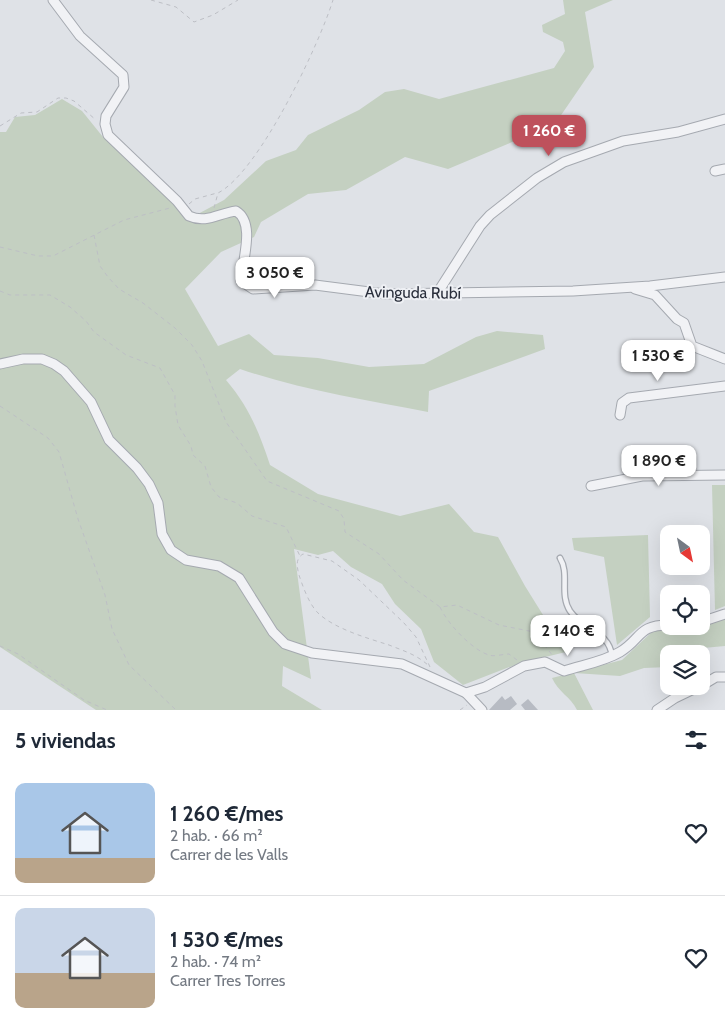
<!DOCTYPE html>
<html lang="es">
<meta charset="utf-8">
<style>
body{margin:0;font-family:Cabin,sans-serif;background:#f6f6f7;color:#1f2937;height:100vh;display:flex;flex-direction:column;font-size:19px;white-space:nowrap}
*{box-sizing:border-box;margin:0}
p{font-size:16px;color:#747a83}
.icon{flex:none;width:28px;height:28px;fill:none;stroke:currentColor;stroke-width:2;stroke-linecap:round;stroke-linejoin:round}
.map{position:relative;height:710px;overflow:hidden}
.sheet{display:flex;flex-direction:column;background:#fff;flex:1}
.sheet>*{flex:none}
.needle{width:32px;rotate:147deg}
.tools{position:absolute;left:660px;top:525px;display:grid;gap:10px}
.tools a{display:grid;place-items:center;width:50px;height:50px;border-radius:10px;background:#fff;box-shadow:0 5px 20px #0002;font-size:25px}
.price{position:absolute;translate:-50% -42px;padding:0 11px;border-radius:10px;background:#fff;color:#222;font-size:16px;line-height:32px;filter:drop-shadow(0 1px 2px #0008)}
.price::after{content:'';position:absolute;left:50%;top:30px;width:15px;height:11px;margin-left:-8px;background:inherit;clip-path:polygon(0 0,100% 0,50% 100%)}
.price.selected{background:#be515c;color:#fff}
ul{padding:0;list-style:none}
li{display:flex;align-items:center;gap:15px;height:125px;padding:0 15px}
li+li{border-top:1px solid #e0e1e3}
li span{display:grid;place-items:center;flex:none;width:140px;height:100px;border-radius:10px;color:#555}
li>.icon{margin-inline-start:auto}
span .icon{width:60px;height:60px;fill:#fffc;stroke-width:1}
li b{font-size:21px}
h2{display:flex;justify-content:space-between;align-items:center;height:60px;padding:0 15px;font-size:21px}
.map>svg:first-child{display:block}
.green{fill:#c4d0c1}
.building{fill:#b7bbc3}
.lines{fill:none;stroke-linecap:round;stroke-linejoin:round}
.lane-casing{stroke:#a5a9b0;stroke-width:7}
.street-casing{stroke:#a5a9b0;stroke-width:11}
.path{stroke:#bdbfc5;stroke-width:1;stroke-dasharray:4 4;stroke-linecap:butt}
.lane{stroke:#f1f2f5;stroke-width:4.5}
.street{stroke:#f1f2f5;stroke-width:9}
.labels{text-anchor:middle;stroke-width:4;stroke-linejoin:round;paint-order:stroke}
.street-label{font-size:16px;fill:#2a2f3c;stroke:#eef0f4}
</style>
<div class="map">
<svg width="725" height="710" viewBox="0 0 725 710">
<rect width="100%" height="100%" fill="#dfe2e7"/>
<g class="green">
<path d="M 563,0 L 613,0 L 585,12 L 594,67 L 555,124 L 448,169 L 405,157 L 346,190 L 308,194 L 261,222 L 254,237 L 221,252 L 185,289 L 218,346 L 249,334 L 274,355 L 318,358 L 369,367 L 424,364 L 476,337 L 497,331 L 543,335 L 545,349 L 429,391 L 428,412 C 365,400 301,390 240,369 L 226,380 C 249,407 259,432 270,465 L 318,494 L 400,516 L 449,504 L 474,532 L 498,537 L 525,586 L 566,652 L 520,663 L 463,685 L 434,662 L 421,629 L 395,604 L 382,584 L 351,567 L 333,551 L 318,555 L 294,549 L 311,679 L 283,666 L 282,686 L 322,710 L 96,710 L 0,647 L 0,132 L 6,132 L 15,117 L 35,115 L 62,99 L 82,111 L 103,137 L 196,215 L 224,200 L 266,161 L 296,150 L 308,135 L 359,110 L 385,92 L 404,89 L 439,99 L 554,68 L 565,51 L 563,42 L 543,32 L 542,25 L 565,14 Z"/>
<path d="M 712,485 L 725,485 L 725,606 L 715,610 Z"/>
<path d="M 648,535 L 650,617 L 617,645 L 604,557 L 574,550 L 572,538 Z"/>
<path d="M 725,618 L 725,646 L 681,650 L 680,654 L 669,654 L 669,667 L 644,668 L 620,676 L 574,673 L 593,710 L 577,710 C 571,697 558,692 552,678 L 622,660 L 654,630 L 693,629 Z"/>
</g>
<g class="building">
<path d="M 502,696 L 505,700 L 511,696 L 517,704 L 510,710 L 489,710 Z"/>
<path d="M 528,699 L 538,710 L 525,710 L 521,705 Z"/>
</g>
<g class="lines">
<defs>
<path id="lane" d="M 560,558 C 570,574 559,594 570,611 C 583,630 609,631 612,656"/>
<g id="street">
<path d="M 53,0 L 80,36 L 123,75 L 124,87 L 106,116 L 105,124 L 108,135 L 177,201 L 189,216 C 206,224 219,213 236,211 C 256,223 242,261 241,281 L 253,289 L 315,285 L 385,294 L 573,291 L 650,286 L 725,277"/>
<path d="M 715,171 L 725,169"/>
<path d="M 635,289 L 655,295 L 677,319 L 684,323 L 692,346 L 725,359"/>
<path d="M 438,292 L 480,226 L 490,215 L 537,178 L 564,162 L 623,141 L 678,132 L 725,119"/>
<path d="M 0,364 L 23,359 L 42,359 L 54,364 L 64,371 L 91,402 L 109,440 L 137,468 L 149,484 L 158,503 L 162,534 L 171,550 L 186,560 L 219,566 L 239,578 L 273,632 L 285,644 L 312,653 L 402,664 L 466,693 L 482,710"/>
<path d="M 620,415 L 622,403 L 629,398 L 725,386"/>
<path d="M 591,486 L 642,476 L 725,475"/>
<path d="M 701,622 L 725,614"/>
<path d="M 701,686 L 716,677 L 725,677"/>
<path d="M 466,693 L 485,687 L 524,666 L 545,662 L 564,671 C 582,665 603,662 620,652 C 642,639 637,625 669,625"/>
<path d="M 657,710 L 675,698 L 700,686"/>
</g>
</defs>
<use href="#lane" class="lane-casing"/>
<use href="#street" class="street-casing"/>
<g class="path">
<path d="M 151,0 L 176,7 L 194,22 L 213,15 L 238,0"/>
<path d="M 0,126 L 21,113 L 37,112 L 58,98 L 66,98 L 74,101 L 96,120"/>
<path d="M 189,204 L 195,199 L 217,193"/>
<path d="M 214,208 L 218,193 C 259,172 319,45 333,0"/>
<path d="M 94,235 L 100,266 L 108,277 L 119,289 L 143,303 L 175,328 L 192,345 L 202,361 L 226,422 L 267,481 L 339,511 L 344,519 L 345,532 L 379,554 L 403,580 L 440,607 L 457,605 L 499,625 L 534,632 L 553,656"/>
<path d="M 0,247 L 38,256 L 53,256 L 124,220 L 170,208"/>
<path d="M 0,291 L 10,295 L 50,295 L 70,307 L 86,321 L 94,332 L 126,355 L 160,368 L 175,395 L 175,406 L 178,425 L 191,446 L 193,455 L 205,466 L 211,487 L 219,497 L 237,503 L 252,516 L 286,527 L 300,556"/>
<path d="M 0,406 L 48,438 L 59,452 L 78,519 L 105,595 L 112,629 L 129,665 L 176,710"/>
<path d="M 440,607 C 447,623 472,650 489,655 C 494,657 503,654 509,654 L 517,660"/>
<path d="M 0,646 L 18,654 L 84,700 L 107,710"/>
<path d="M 430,667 L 416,637 L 404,623 L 359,580 L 332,561 L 303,554 C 295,559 297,567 299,575 C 303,587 309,604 318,613 C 335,629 367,638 389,645 C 404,651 418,655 430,667"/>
<path d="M 460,710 L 467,705"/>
</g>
<use href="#lane" class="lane"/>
<use href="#street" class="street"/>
</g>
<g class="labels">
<g class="street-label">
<text transform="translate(413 292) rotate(1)" y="6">Avinguda Rubí</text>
</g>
</g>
</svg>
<div class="tools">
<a><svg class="needle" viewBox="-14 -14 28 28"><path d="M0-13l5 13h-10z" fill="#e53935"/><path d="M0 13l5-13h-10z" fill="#747a83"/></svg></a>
<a><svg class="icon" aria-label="locate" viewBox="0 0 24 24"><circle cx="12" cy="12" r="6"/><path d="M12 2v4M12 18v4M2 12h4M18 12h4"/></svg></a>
<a><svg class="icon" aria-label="layers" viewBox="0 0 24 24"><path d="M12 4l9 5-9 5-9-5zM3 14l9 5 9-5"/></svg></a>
</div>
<b class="price selected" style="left:549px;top:157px">1 260 €</b>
<b class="price" style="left:275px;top:299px">3 050 €</b>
<b class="price" style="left:658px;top:382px">1 530 €</b>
<b class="price" style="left:659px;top:487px">1 890 €</b>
<b class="price" style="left:568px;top:657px">2 140 €</b>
</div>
<section class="sheet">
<h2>5 viviendas<svg class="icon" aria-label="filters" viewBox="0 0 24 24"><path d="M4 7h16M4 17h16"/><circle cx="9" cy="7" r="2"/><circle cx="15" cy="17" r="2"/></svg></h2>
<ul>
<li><span style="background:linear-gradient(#a9c7e8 75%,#b9a48a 0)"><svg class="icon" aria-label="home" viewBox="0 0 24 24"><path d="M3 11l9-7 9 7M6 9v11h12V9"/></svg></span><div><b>1 260 €/mes</b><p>2 hab. · 66 m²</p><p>Carrer de les Valls</p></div><svg class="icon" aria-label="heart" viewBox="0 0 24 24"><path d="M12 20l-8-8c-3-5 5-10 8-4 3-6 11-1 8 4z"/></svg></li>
<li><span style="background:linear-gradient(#c9d6e8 65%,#b9a48a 0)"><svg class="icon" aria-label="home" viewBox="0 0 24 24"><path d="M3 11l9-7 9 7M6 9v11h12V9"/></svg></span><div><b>1 530 €/mes</b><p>2 hab. · 74 m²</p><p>Carrer Tres Torres</p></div><svg class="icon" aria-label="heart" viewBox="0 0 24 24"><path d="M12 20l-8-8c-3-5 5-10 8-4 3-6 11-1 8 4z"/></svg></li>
</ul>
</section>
